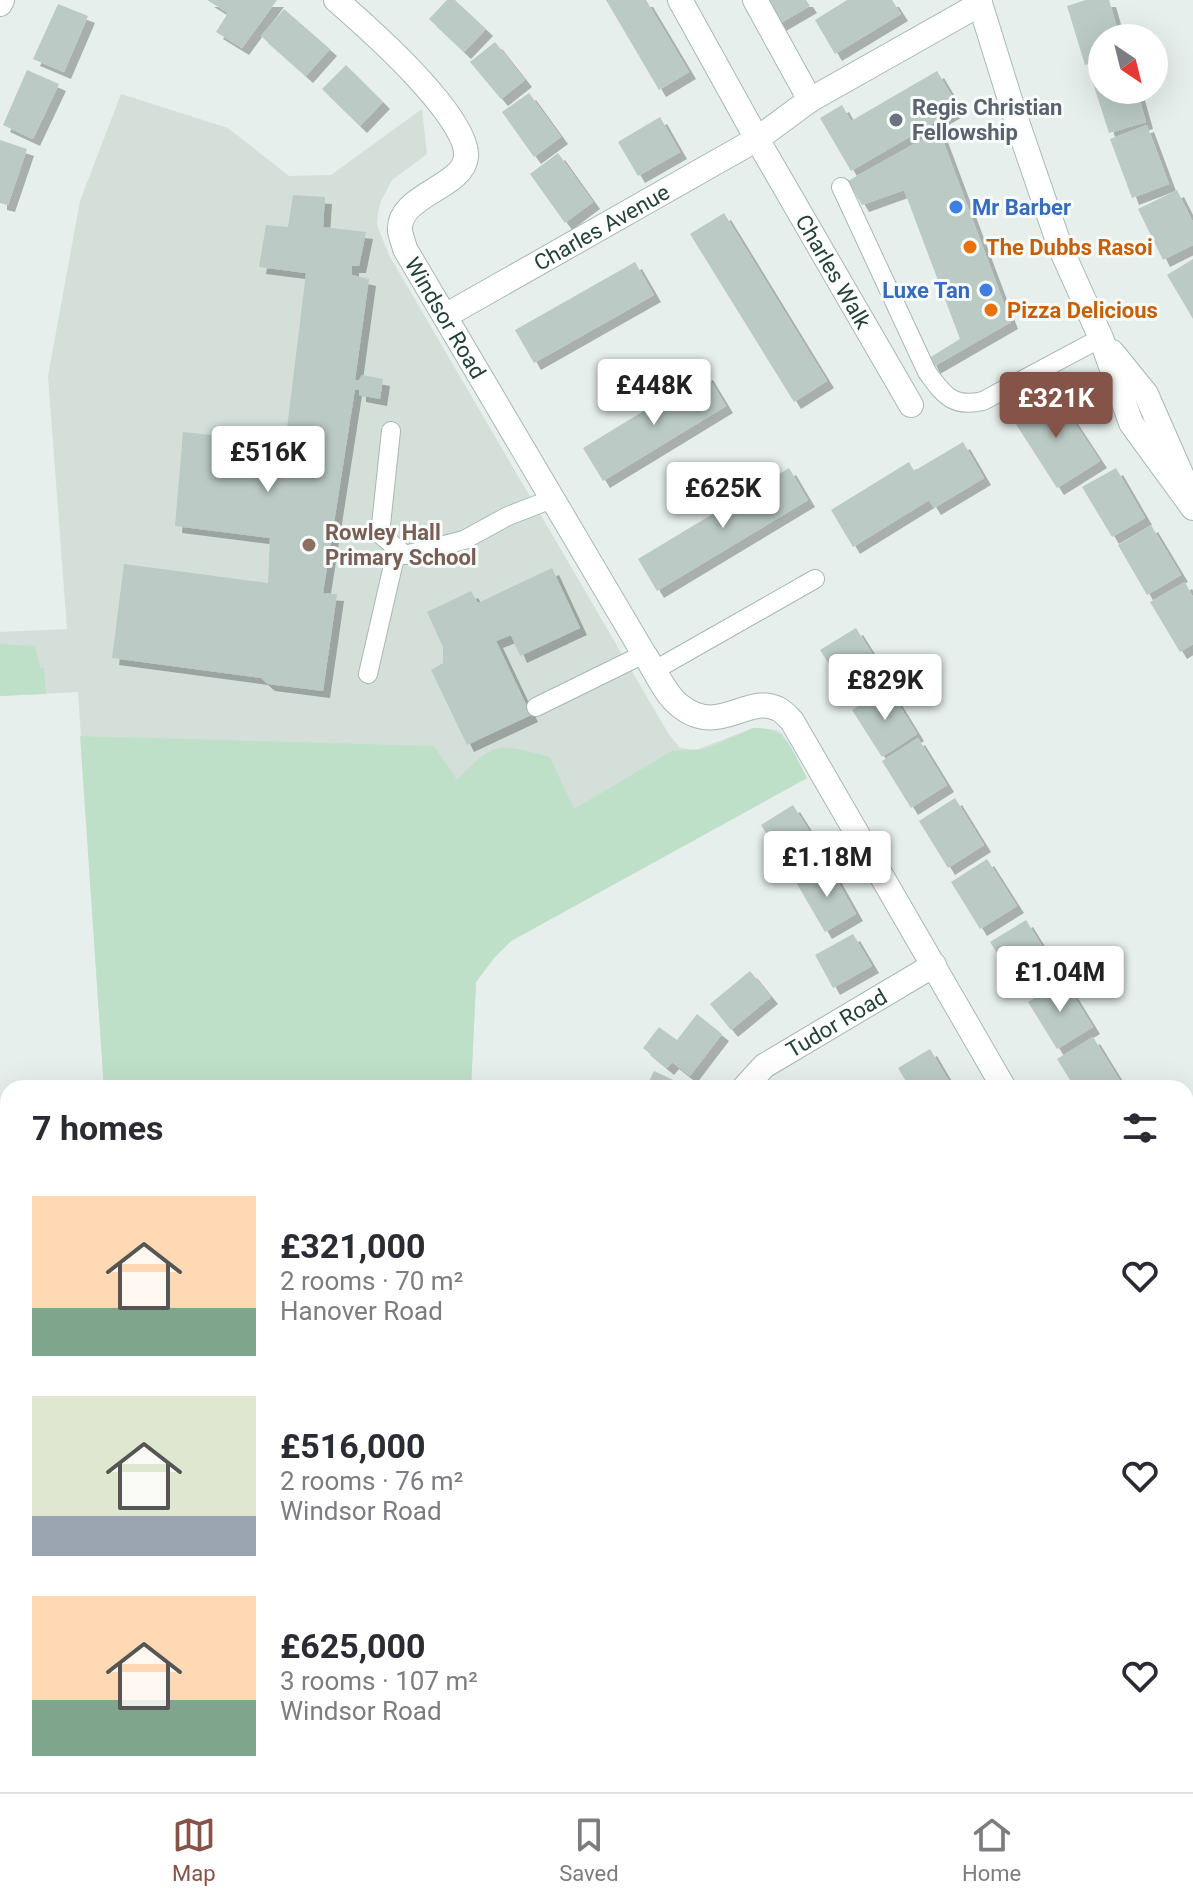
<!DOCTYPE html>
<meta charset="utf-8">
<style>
body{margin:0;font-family:Roboto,sans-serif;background:#f2f2f3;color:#2b2b33;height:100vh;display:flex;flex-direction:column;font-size:30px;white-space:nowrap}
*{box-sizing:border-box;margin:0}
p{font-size:26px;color:#7c7c81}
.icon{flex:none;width:44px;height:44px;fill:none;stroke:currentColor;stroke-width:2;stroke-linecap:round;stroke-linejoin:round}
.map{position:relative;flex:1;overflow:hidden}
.details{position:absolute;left:0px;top:1080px;width:1194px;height:712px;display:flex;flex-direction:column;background:#fff;border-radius:24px 24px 0 0;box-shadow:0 8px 32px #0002}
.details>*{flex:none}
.needle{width:52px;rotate:145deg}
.fabs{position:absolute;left:1088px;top:24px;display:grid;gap:16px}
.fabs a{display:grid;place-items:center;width:80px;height:80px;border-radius:50%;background:#fff;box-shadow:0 8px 32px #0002;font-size:40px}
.price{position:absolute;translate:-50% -68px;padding:0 18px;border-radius:8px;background:#fff;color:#222;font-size:26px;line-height:52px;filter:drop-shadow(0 2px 4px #0008)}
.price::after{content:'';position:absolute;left:50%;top:48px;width:24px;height:18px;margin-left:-12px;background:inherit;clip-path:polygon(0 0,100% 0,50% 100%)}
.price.current{background:#855347;color:#fff}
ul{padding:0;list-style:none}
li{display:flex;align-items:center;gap:24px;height:200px;padding:0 32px}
li span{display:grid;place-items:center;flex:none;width:224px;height:160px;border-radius:0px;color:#555}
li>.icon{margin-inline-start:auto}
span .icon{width:96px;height:96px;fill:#fffc;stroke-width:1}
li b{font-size:34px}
h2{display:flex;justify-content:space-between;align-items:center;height:96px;padding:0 32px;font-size:34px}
.tabs{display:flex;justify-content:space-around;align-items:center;height:112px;border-top:2px solid #e1e1e2;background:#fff;font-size:22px;color:#7c7c81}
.tabs a{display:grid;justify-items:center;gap:4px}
.tabs .current{color:#855347}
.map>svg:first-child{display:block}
.built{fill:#d4dfda}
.green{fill:#bfe0c8}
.building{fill:#bbcac4;filter:url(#shadow)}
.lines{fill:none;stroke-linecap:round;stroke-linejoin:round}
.lane-casing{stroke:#a8b8b2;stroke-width:20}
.street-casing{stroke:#a8b8b2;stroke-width:26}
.secondary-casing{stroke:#a4bbb3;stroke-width:26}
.lane{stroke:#fff;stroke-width:18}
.street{stroke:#fff;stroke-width:24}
.secondary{stroke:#fff;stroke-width:24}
.worship-dot{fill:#6b7280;stroke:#f7fbf9;stroke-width:3}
.shop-dot{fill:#3f7fe0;stroke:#f7fbf9;stroke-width:3}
.food-dot{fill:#e8710a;stroke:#f7fbf9;stroke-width:3}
.education-dot{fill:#8d6e63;stroke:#f7fbf9;stroke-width:3}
.labels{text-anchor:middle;stroke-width:6;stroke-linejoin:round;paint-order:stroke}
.worship-label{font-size:22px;font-weight:bold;fill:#5b616d;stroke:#f7fbf9;text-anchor:start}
.shop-label{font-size:22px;font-weight:bold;fill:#366cbe;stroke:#f7fbf9;text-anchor:start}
.street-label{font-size:22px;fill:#24423a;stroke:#f7fbf9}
.food-label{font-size:22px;font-weight:bold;fill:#c56008;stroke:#f7fbf9;text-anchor:start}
.education-label{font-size:22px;font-weight:bold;fill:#785e54;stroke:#f7fbf9;text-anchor:start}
</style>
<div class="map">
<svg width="1193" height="1792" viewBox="0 0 1193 1792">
<defs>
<filter id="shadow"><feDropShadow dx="7" dy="7" stdDeviation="0" flood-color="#0004"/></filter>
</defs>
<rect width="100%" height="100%" fill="#e6efeb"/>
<path class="built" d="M 121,94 L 228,128 L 289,176 L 331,175 L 422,109 L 427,154 L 392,180 L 381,201 L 378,213 L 377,225 L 389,255 L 668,733 L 680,748 L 696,750 L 753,728 L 776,730 L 782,733 L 807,778 L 511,941 L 494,958 L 476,982 L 471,1088 L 104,1088 L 78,692 L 0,696 L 0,632 L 67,629 L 48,376 L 80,201 Z"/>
<g class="green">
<path d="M 0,644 L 35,646 L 40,667 L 44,668 L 46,694 L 0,696 Z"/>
<path d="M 753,728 C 789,727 791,750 807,778 L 511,941 L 494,958 L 476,982 L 471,1088 L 104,1088 L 80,736 L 434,746 L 457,780 C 496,739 497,744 550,757 L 574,809 L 672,751 L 706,749 Z"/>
</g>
<g class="building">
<path d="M 207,0 L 277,0 L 242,48 L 216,32 L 228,13 Z"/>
<path d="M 447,0 L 455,0 L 486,29 L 464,52 L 429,19 Z"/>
<path d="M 606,0 L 646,0 L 689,72 L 659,90 Z"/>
<path d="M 765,0 L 806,0 L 810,6 L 779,24 Z"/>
<path d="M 847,0 L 892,0 L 901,14 L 835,54 L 815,20 Z"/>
<path d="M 1086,0 L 1109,0 L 1120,38 L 1102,38 L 1102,60 L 1085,65 L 1067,6 Z"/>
<path d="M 58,4 L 88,16 L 64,72 L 33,59 Z"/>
<path d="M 284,9 L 330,49 L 306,76 L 261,36 Z"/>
<path d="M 495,42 L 525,80 L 501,99 L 470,62 Z"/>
<path d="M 346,65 L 383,102 L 360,126 L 322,89 Z"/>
<path d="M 27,70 L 59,84 L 33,139 L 3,125 Z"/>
<path d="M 1102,70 L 1102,90 L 1137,90 L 1146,122 L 1109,133 L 1090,74 Z"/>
<path d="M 937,71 L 959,108 L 851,171 L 820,118 L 842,105 L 851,121 Z"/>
<path d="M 529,93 L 561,137 L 534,157 L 502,112 Z"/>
<path d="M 660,117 L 680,152 L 638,176 L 618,142 Z"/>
<path d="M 1147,125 L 1169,184 L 1132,198 L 1110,139 Z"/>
<path d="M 939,130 L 1011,322 L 933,367 L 929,358 L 960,339 L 904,190 L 862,205 L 848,181 Z"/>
<path d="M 0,140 L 27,149 L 8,205 L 0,203 Z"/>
<path d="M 558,153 L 593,202 L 565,223 L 530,174 Z"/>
<path d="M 1177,190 L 1193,222 L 1193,245 L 1163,260 L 1138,209 Z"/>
<path d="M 293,195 L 325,197 L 323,227 L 366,232 L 359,266 L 352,266 L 352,275 L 369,279 L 355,380 L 359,380 L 362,375 L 383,379 L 380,399 L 359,395 L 359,390 L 355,389 L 323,593 L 337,594 L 323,691 L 268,684 L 261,678 L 112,658 L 124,564 L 268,583 L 270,538 L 175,526 L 183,432 L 221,436 L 219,462 L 282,469 L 306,273 L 259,267 L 266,225 L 288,227 Z"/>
<path d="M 724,213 L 827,381 L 794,402 L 690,234 Z"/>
<path d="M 1193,259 L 1193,319 L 1167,275 Z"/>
<path d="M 635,262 L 654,295 L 534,363 L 515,330 Z"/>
<path d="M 706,373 L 726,406 L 603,481 L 583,448 Z"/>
<path d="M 1054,391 L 1100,461 L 1057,488 L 1012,418 Z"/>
<path d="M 963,442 L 984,478 L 934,508 L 929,500 L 853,547 L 831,510 L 909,462 L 914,471 Z"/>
<path d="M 789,468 L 808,500 L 657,591 L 638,559 Z"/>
<path d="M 1116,468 L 1145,518 L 1112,537 L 1082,487 Z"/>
<path d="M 1151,525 L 1181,575 L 1147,595 L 1118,545 Z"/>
<path d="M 552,568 L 580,628 L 520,656 L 511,635 L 496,641 L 531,715 L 467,745 L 431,670 L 443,663 L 443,647 L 427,612 L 471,591 L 478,603 Z"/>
<path d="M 1185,582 L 1193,597 L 1193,644 L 1180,652 L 1150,602 Z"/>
<path d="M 856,628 L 885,674 L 850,697 L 820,650 Z"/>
<path d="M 888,687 L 917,734 L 882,757 L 852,710 Z"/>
<path d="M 918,738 L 947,785 L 911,808 L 882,761 Z"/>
<path d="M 955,798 L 984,845 L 948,868 L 919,821 Z"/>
<path d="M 793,805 L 823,853 L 791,873 L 761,825 Z"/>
<path d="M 987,859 L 1017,906 L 980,929 L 951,882 Z"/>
<path d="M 829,866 L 856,914 L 825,932 L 797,884 Z"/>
<path d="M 1026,920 L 1055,967 L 1019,989 L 990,942 Z"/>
<path d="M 853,934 L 872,966 L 833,988 L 815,955 Z"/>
<path d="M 750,971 L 771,997 L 731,1030 L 710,1004 Z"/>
<path d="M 1064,980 L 1093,1027 L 1057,1049 L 1028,1002 Z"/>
<path d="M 697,1014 L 722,1034 L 690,1076 L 672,1062 L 667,1068 L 643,1048 L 659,1027 L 677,1040 Z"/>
<path d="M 1093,1037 L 1122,1084 L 1115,1088 L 1075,1088 L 1057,1059 Z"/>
<path d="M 930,1049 L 953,1088 L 910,1088 L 898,1068 Z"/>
<path d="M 654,1071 L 686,1086 L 685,1088 L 646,1088 Z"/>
<path d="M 1193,1227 L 1193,1283 L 1186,1272 L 1186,1231 Z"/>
<path d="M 1186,1447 L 1193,1452 L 1193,1495 L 1186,1490 Z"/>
<rect x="0" y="1481" width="8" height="37"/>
<path d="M 0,1662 L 8,1662 L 8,1695 L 5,1695 L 5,1701 L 0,1701 Z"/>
<path d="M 984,1784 L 1039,1784 L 1035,1792 L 999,1792 Z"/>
<path d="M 1056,1784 L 1093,1784 L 1111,1792 L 1052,1792 Z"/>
</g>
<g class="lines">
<defs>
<g id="lane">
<path d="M 841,187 L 927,372 C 944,395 952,408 983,401 L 1101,338"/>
<path d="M 391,431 L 380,534 L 405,555 L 464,540 L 508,516 L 552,499"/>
<path d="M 655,670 L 815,579"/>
<path d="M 368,674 L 397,548"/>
<path d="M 536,707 L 644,654"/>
<path d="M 0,1432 L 8,1432"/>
<path d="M 91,1792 L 97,1792"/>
</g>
<g id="street">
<path id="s1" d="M 336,0 C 366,26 470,117 466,157 C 463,188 397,195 400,231 C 401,237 404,244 405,249 L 644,654 C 655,669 664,693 679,705 C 718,738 748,693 778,709 C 783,711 788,717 792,721 L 1004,1088"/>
<path id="s2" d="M 680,0 L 757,139 L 911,405"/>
<path d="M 755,0 L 810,100"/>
<path d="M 0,4 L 2,0"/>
<path id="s3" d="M 445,316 L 757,139 L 810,100 L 980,4"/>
<path id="s4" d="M 744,1088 L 764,1066 L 934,965"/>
<path d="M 1186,1387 L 1193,1396"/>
<path d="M 495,1792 L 496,1784"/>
</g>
<g id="secondary">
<path d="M 979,0 L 1016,119 L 1060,247 L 1101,338 L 1131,423 L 1193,508"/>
<path d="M 1112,352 L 1146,394 L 1185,483"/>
<path d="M 0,1598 L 8,1598"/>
<path d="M 1186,1736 L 1193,1739"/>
</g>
</defs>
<use href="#lane" class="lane-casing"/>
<use href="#street" class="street-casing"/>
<use href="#secondary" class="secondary-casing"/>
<use href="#lane" class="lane"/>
<use href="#street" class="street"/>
<use href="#secondary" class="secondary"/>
</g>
<circle class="worship-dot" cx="896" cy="120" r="8"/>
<g class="shop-dot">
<circle cx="956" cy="207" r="8"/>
<circle cx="986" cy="290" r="8"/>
</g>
<g class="food-dot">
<circle cx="970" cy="247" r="8"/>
<circle cx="991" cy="310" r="8"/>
</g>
<circle class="education-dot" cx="309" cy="545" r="8"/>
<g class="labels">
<g class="worship-label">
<text x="912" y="115">Regis Christian<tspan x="912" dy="25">Fellowship</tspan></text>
</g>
<g class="shop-label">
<text x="972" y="215">Mr Barber</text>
<text x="970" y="298" text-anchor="end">Luxe Tan</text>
</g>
<g class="street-label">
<text dy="8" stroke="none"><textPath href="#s3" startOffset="180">Charles Avenue</textPath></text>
<text dy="8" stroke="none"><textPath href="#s2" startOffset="312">Charles Walk</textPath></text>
<text dy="8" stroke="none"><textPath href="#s1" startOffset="410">Windsor Road</textPath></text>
<text dy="8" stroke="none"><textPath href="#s4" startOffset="114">Tudor Road</textPath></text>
</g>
<g class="food-label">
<text x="986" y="255">The Dubbs Rasoi</text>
<text x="1007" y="318">Pizza Delicious</text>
</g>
<g class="education-label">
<text x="325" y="540">Rowley Hall<tspan x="325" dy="25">Primary School</tspan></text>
</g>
</g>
</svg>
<div class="fabs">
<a><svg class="needle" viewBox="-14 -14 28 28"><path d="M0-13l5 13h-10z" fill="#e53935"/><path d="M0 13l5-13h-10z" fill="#7c7c81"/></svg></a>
</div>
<b class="price" style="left:654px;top:427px">£448K</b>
<b class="price current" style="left:1056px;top:440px">£321K</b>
<b class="price" style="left:268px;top:494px">£516K</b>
<b class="price" style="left:723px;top:530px">£625K</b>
<b class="price" style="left:885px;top:722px">£829K</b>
<b class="price" style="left:827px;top:899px">£1.18M</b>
<b class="price" style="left:1060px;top:1014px">£1.04M</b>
<section class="details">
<h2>7 homes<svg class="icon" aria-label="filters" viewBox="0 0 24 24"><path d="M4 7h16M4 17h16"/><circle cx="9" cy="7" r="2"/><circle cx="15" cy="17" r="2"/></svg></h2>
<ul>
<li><span style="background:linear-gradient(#ffd9b3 70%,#7fa58c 0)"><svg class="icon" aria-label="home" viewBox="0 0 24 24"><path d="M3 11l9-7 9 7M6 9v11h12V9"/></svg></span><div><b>£321,000</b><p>2 rooms · 70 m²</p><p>Hanover Road</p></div><svg class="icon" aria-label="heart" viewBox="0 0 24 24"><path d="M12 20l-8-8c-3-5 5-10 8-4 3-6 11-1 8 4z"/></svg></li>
<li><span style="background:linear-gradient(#dfe7d0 75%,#9aa5b1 0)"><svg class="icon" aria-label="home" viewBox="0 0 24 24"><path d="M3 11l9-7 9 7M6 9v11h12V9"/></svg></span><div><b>£516,000</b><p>2 rooms · 76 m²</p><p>Windsor Road</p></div><svg class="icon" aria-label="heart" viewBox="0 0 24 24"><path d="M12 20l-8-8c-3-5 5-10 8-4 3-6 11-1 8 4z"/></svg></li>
<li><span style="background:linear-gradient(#ffd9b3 65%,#7fa58c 0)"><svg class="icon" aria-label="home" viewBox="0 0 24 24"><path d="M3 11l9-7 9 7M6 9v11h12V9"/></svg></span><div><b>£625,000</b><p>3 rooms · 107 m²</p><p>Windsor Road</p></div><svg class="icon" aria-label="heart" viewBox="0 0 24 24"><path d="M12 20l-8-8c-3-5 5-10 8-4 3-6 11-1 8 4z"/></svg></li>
</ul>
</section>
</div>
<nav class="tabs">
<a class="current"><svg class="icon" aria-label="map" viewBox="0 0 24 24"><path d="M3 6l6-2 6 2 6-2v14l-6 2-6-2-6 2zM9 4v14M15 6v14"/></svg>Map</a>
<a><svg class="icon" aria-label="saved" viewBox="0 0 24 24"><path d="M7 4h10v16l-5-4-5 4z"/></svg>Saved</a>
<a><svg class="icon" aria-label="home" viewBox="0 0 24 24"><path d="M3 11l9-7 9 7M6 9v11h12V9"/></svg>Home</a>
</nav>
